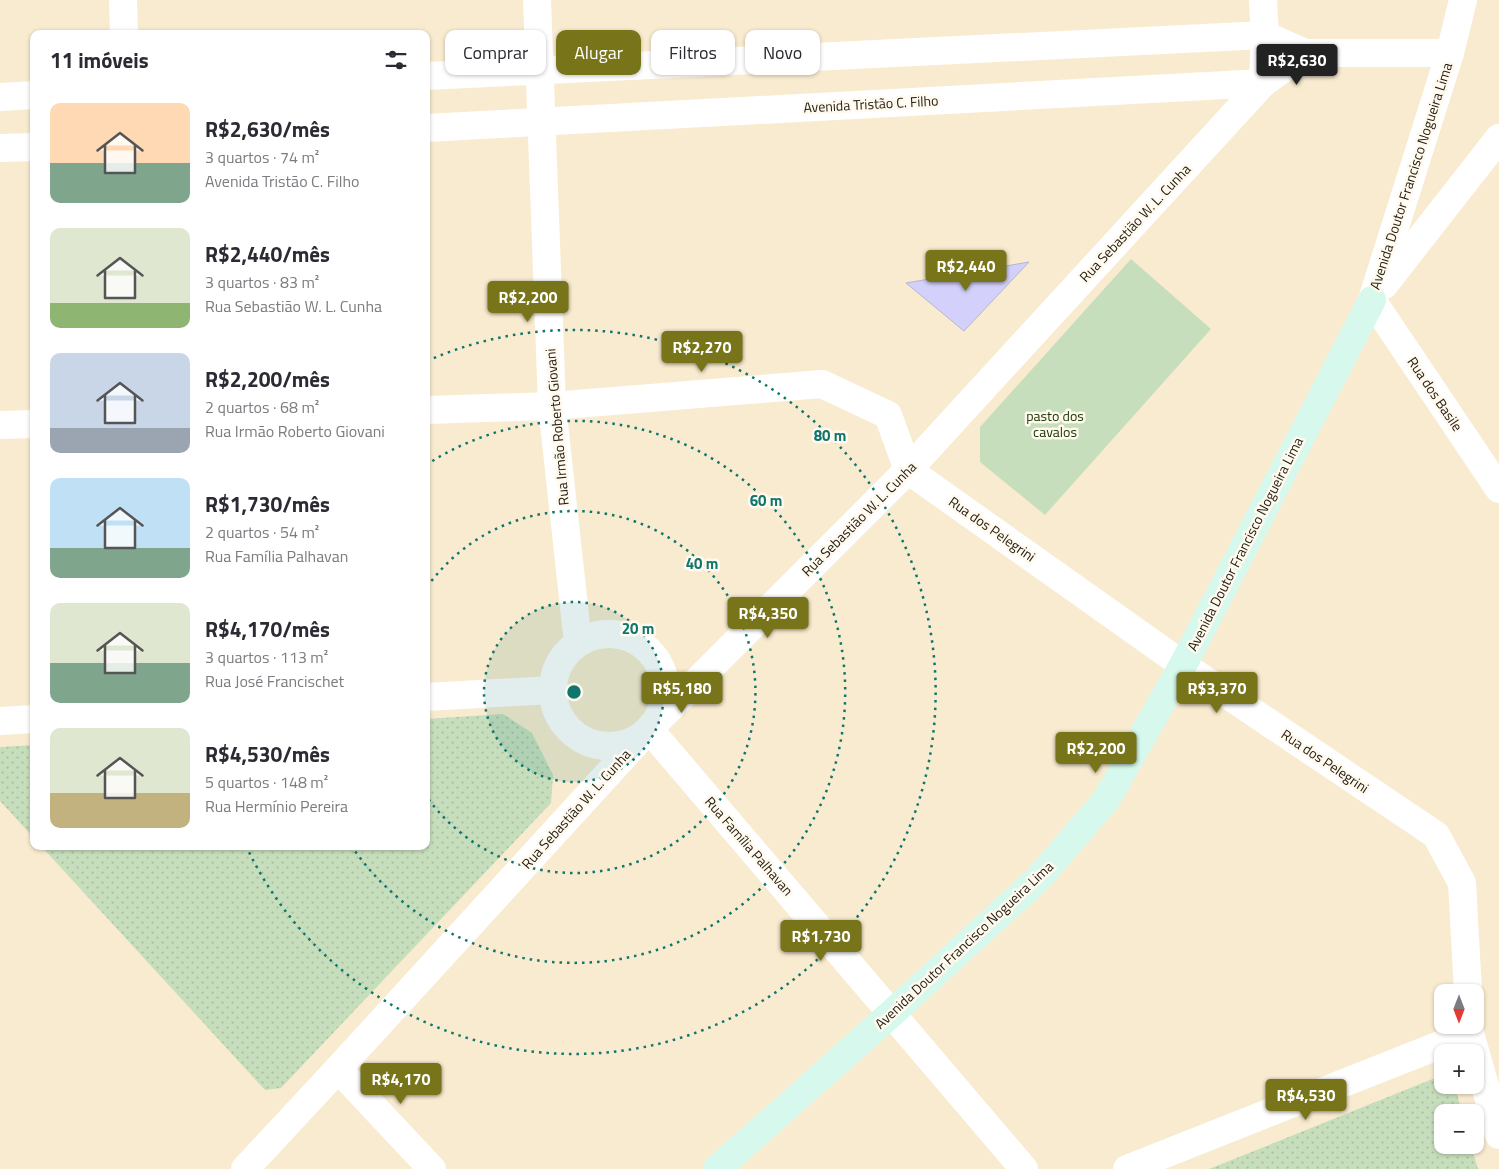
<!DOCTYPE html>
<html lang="pt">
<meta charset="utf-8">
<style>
body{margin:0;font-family:"Titillium Web",sans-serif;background:#f2f2f3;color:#2b2b33;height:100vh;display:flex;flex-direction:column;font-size:19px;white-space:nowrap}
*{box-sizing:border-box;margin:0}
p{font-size:16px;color:#7c7c81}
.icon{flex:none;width:28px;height:28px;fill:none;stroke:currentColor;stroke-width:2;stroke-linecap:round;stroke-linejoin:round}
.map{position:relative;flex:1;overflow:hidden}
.drawer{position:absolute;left:30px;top:30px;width:400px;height:820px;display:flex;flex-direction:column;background:#fff;border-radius:10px;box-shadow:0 1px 4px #0004}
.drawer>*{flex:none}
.banner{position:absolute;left:445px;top:30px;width:475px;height:45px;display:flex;gap:10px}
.needle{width:32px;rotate:180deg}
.controls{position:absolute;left:1434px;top:984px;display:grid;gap:10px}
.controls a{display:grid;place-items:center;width:50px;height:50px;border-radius:10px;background:#fff;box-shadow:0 1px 4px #0004;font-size:25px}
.price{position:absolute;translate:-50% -42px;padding:0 11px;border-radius:5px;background:#787419;color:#fff;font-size:16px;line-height:32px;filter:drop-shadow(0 1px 2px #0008)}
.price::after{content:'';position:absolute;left:50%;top:30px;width:15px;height:11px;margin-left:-8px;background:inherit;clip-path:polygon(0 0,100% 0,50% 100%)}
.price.active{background:#222;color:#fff}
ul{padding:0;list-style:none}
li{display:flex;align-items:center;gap:15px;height:125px;padding:0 20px}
li span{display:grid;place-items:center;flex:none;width:140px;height:100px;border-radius:10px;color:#555}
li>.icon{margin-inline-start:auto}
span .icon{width:60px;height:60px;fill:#fffc;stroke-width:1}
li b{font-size:21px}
h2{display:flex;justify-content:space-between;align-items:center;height:60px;padding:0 20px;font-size:21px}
.pill{padding:0 18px;border-radius:10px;background:#fff;box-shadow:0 1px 4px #0004;font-size:18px;line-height:45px}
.pill.active{background:#787419;color:#fff}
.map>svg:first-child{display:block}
.grass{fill:url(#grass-dots)}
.park{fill:#c7debd}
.building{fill:#d3d0fb;stroke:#b7b5d1}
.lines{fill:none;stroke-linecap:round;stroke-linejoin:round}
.street{stroke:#fff;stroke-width:28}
.secondary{stroke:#d7f8ec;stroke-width:28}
.ring{fill:none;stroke:#0f766e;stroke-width:2.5;stroke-dasharray:2.5 5}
.labels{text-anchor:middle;stroke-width:5;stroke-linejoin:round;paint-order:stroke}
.street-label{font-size:14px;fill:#252016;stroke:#fff9ee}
.park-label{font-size:14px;fill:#163800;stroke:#fff9ee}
.centre{fill:#0f766e;stroke:#fff9ee;stroke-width:2.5}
.ring-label{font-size:15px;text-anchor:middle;font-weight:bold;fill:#0f766e;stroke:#fff9ee;stroke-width:5;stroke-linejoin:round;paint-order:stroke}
</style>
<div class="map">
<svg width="1499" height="1169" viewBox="0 0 1499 1169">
<defs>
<pattern id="grass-dots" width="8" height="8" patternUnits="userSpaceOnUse" patternTransform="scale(1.25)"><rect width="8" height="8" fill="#c7debd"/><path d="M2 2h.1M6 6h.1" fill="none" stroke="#abbea2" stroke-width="1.8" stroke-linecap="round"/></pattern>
</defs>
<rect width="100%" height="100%" fill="#f9ebd0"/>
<g class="grass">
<path d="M 503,714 L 532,733 L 553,775 L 551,803 L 281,1088 L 265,1090 L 41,846 L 426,846 L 426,719 Z"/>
<path d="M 34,745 L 34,838 L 0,801 L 0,747 Z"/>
<path d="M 1435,1078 L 1442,1083 L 1442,1085 L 1446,1085 L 1456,1091 L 1462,1112 L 1442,1112 L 1442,1145 L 1471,1145 L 1478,1169 L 1209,1169 Z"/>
</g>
<path class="park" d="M 1131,259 L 1211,329 L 1045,515 L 980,462 L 980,427 Z"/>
<path class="building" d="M 1029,262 L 964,331 L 906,283 Z"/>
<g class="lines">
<g class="street">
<path d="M 123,0 L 124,34"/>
<path d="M 537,0 L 552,406 L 578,643"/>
<path d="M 1263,0 L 1265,35 L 1263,83"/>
<path d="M 426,76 L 1265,35 L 1305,53 L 1450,53"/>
<path d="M 0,97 L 34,95"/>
<path d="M 426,128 L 1263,83"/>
<path d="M 0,148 L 34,147"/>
<path d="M 1384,285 L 1499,138"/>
<path d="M 1372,300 L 1450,53 L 1463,0"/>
<path d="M 1372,300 L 1499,489"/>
<path d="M 426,410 L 552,406 L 822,384 L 888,415 L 908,470 L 1183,665 L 1436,835 L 1462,883 L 1468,992"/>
<path d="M 0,425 L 34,424"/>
<circle cx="609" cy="690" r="56"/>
<path d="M 426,697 L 552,690"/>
<path d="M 0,721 L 34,719"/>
<path d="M 649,729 L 1024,1169"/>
<path d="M 1469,1025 L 1470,1033 L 1499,1135"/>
<path d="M 338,1069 L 432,1169"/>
<path d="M 245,1169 L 338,1069 L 649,729 L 908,470 L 1263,83 L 1305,53"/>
<path d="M 1127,1169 L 1470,1033"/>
</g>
<path class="secondary" d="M 717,1169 L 892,1013 L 1038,879 L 1106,800 L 1183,665 L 1372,300"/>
</g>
<circle cx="574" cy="692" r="90" fill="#0f766e" fill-opacity=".12"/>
<g class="ring">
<circle cx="574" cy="692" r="90"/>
<path d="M427 587A181 181 0 1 1 427 797"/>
<path d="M426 465A271 271 0 1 1 352 847"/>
<path d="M427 361A362 362 0 1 1 247 848"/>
</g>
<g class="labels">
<g class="street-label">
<text transform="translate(871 104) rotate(-3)" y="5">Avenida Tristão C. Filho</text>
<text transform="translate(1411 176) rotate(-72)" y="5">Avenida Doutor Francisco Nogueira Lima</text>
<text transform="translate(1135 223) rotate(-47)" y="5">Rua Sebastião W. L. Cunha</text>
<text transform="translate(1435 394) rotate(56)" y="5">Rua dos Basile</text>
<text transform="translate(557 427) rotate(-95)" y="5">Rua Irmão Roberto Giovani</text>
<text transform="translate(859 519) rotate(-45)" y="5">Rua Sebastião W. L. Cunha</text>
<text transform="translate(992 529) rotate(35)" y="5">Rua dos Pelegrini</text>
<text transform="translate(1245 544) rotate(-63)" y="5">Avenida Doutor Francisco Nogueira Lima</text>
<text transform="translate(1325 761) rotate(34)" y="5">Rua dos Pelegrini</text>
<text transform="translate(576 809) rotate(-48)" y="5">Rua Sebastião W. L. Cunha</text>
<text transform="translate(749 846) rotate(49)" y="5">Rua Família Palhavan</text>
<text transform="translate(964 945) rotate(-43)" y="5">Avenida Doutor Francisco Nogueira Lima</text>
</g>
<g class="park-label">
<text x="1055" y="421">pasto dos<tspan x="1055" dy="16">cavalos</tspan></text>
</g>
</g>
<circle cx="574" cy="692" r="8" class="centre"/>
<g class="ring-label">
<text x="830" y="441">80 m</text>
<text x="766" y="506">60 m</text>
<text x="702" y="569">40 m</text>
<text x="638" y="634">20 m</text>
</g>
</svg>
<div class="controls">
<a><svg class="needle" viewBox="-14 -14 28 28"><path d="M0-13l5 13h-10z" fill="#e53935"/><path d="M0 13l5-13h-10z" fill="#7c7c81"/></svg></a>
<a>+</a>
<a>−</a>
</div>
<b class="price active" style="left:1297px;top:86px">R$2,630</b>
<b class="price" style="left:966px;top:292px">R$2,440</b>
<b class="price" style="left:528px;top:323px">R$2,200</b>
<b class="price" style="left:702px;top:373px">R$2,270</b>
<b class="price" style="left:768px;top:639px">R$4,350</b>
<b class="price" style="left:682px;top:714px">R$5,180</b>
<b class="price" style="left:1217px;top:714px">R$3,370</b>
<b class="price" style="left:1096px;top:774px">R$2,200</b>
<b class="price" style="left:821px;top:962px">R$1,730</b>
<b class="price" style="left:401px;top:1105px">R$4,170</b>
<b class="price" style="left:1306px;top:1121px">R$4,530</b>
<div class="banner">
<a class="pill">Comprar</a>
<a class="pill active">Alugar</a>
<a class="pill">Filtros</a>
<a class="pill">Novo</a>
</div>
<section class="drawer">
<h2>11 imóveis<svg class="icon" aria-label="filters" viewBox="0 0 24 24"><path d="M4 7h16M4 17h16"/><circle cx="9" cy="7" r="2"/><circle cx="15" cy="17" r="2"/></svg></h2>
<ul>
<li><span style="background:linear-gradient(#ffd9b3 60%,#7fa58c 0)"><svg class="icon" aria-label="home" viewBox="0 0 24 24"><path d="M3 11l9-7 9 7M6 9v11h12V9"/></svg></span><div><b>R$2,630/mês</b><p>3 quartos · 74 m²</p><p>Avenida Tristão C. Filho</p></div></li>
<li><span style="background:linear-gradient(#dfe7d0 75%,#8fb573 0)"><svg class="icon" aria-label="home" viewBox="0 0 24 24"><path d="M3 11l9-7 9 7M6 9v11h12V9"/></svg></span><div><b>R$2,440/mês</b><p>3 quartos · 83 m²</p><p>Rua Sebastião W. L. Cunha</p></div></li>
<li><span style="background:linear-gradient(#c9d6e8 75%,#9aa5b1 0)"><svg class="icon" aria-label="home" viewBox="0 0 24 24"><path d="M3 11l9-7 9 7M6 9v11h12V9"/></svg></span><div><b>R$2,200/mês</b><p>2 quartos · 68 m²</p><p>Rua Irmão Roberto Giovani</p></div></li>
<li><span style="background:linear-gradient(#bfe0f5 70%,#7fa58c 0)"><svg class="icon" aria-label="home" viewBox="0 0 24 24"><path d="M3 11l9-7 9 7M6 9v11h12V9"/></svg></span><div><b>R$1,730/mês</b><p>2 quartos · 54 m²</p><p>Rua Família Palhavan</p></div></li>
<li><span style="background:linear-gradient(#dfe7d0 60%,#7fa58c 0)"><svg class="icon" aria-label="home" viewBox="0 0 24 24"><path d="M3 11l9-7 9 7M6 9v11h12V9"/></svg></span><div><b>R$4,170/mês</b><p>3 quartos · 113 m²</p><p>Rua José Francischet</p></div></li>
<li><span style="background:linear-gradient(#dfe7d0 65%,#c2b280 0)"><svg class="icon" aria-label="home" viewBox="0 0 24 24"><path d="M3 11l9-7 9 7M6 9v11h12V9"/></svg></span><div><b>R$4,530/mês</b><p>5 quartos · 148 m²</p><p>Rua Hermínio Pereira</p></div></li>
</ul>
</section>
</div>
